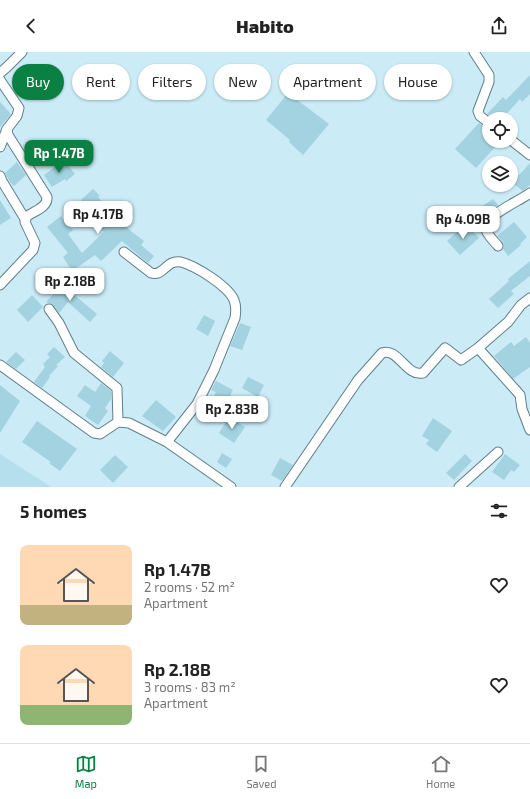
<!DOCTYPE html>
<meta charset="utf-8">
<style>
body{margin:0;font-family:"Exo 2",sans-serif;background:#f2f2f2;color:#222;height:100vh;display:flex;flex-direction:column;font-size:15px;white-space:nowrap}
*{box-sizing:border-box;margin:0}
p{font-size:13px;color:#767676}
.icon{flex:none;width:22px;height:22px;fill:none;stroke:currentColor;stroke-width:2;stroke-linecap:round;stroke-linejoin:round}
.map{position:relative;height:435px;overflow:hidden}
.side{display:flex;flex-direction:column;background:#fff;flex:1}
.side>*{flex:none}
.top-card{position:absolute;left:12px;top:12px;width:506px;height:36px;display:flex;gap:8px}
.buttons{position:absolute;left:482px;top:60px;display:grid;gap:8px}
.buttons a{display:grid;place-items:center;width:36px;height:36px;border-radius:50%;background:#fff;box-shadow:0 1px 3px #0004;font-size:20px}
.price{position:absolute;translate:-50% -34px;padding:0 9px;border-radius:8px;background:#fff;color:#222;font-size:13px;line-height:26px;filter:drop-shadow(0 1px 2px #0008)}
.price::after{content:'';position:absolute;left:50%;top:24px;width:12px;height:9px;margin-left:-6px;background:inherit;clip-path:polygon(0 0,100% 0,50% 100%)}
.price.active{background:#0b8043;color:#fff}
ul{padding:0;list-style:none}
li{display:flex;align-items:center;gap:12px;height:100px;padding:0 20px}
li span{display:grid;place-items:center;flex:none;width:112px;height:80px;border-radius:8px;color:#555}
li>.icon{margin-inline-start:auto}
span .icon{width:48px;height:48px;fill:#fffc;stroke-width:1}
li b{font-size:17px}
h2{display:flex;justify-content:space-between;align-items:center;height:48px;padding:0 20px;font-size:17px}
.chip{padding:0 14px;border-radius:18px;background:#fff;box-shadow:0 1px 3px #0004;font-size:14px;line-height:36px}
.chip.active{background:#0b8043;color:#fff}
header{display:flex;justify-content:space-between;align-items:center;height:52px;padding:0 20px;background:#fff;font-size:18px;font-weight:800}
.dock{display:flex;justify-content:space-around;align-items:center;height:56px;border-top:1px solid #e0e0e0;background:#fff;font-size:11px;color:#767676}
.dock a{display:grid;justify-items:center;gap:2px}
.dock .active{color:#0b8043}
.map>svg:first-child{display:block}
.built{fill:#b6dfed}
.building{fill:#a3d2e0}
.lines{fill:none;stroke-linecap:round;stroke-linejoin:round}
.minor-casing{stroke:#607e88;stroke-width:11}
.minor{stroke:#fff;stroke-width:9}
</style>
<header><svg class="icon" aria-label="back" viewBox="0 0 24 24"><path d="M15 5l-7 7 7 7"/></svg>Habito<svg class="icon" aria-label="share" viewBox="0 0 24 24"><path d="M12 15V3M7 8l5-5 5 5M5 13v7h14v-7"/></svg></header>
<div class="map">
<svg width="530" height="435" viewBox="0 0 530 435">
<rect width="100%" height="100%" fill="#cbecf7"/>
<path class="built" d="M 0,402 L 51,435 L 0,435 Z"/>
<g class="building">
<path d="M 530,23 L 530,42 L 522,50 L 520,47 L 502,67 L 493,67 L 487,62 L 503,45 L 506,48 Z"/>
<path d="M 288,41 L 329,72 L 303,103 L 289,90 L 290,88 L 266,68 Z"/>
<path d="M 0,50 L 11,62 L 0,75 Z"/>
<path d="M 479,71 L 489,77 L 489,89 L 496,94 L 476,116 L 455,97 Z"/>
<path d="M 64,108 L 75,122 L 66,129 L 65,127 L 52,135 L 44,123 Z"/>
<path d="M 17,110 L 26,123 L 14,134 L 10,130 L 5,121 Z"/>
<path d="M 530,111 L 530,133 L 523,139 L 512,131 Z"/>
<path d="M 93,137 L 100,144 L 98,145 L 109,158 L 132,180 L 144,189 L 141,193 L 154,204 L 148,211 L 122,189 L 101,209 L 95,203 L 72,219 L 63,205 L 68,201 L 47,175 L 61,164 L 73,178 L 68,182 L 82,201 L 104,180 L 98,173 L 101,170 L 81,148 Z"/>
<path d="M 493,147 L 498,153 L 486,162 L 481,155 Z"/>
<path d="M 0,148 L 11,166 L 0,173 Z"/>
<path d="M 514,170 L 527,185 L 520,192 L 521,193 L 508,204 L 503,197 L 504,193 L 503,190 L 497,184 Z"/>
<path d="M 466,172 L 479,186 L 460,203 L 447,189 Z"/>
<path d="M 530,209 L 530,224 L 511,239 L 514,242 L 498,256 L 489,247 L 509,229 L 508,227 Z"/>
<path d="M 60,231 L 97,262 L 90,270 L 68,250 L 59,261 L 52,252 L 46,250 L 57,238 L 55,237 Z"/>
<path d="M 32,243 L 43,255 L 28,270 L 17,258 Z"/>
<path d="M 204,263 L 215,269 L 208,284 L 196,277 Z"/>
<path d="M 240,271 L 251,275 L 242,298 L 230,294 Z"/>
<path d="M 526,285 L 530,291 L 530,315 L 513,327 L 494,304 L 511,290 L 514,294 Z"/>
<path d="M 54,295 L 65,305 L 56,313 L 58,314 L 49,324 L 50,325 L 42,336 L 34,330 L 45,315 L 43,312 L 50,305 L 47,302 Z"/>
<path d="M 110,299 L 124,311 L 113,325 L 101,315 L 104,311 L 102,309 Z"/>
<path d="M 16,300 L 25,308 L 16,317 L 6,310 Z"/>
<path d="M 248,325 L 264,333 L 258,345 L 242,336 Z"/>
<path d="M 216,329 L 233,338 L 219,364 L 207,357 L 216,340 L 211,338 Z"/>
<path d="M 101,331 L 111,339 L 111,347 L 105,356 L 108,359 L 98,373 L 85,364 L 91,354 L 77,344 L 85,333 L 95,340 Z"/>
<path d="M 0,333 L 20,349 L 0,381 Z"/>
<path d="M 156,348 L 176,365 L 163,379 L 142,364 Z"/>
<path d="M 229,365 L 245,375 L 234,391 L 219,381 Z"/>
<path d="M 433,366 L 452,379 L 437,400 L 426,392 L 429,388 L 422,384 Z"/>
<path d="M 37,369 L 77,397 L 60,419 L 49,411 L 51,410 L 22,390 Z"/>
<path d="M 222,401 L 232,407 L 226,416 L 217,410 Z"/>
<path d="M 465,402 L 472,409 L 454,428 L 446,421 Z"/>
<path d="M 505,402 L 520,413 L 514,420 L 511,418 L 504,428 L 492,420 Z"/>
<path d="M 115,403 L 128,415 L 113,431 L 100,418 Z"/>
<path d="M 280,406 L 293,413 L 282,429 L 271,423 Z"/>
</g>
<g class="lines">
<defs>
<g id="minor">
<path d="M 474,0 L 489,23 L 489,30 L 478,59 L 480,64 L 489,71"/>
<path d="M 0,21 L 8,14 L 22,0"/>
<path d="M 0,28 L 19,56 L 17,64 L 7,77 L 8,83 L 47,145 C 48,155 35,159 27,164 L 25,170 L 35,191 L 33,198 L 0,233"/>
<path d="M 511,88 L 530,103"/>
<path d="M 0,95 L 7,77"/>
<path d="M 0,124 L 2,129 L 25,167"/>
<path d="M 498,194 C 494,189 486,182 485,175 C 485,164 521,148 530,141"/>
<path d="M 124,200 L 151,221 C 164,225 166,207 181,210 C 196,214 228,234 234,248 C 236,253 236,260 235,266 L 214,318 L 197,352 L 167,390"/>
<path d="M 49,257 L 59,271 L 74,301 L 117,336 L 118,370"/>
<path d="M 478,296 L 520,343 L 522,357 L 530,378"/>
<path d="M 0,313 L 94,381 L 100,382 L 118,370 L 129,371 L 167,390 L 231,435"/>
<path d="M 285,435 L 358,328 L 382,301 C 398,295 406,325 423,321 L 445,296 L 448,298 L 461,308 L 478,296 L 508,270 L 521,253 L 530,246"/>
<path d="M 459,435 L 498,400"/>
</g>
</defs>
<use href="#minor" class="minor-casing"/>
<use href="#minor" class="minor"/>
</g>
</svg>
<div class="buttons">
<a><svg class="icon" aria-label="locate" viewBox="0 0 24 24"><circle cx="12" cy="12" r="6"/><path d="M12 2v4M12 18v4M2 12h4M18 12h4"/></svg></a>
<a><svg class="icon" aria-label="layers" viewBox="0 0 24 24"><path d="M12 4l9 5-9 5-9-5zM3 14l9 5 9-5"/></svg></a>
</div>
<b class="price active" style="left:59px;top:122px">Rp 1.47B</b>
<b class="price" style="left:98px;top:183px">Rp 4.17B</b>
<b class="price" style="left:463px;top:188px">Rp 4.09B</b>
<b class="price" style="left:70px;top:250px">Rp 2.18B</b>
<b class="price" style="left:232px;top:378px">Rp 2.83B</b>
<div class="top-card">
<a class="chip active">Buy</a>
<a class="chip">Rent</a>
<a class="chip">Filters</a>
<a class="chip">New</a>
<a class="chip">Apartment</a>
<a class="chip">House</a>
</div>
</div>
<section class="side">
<h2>5 homes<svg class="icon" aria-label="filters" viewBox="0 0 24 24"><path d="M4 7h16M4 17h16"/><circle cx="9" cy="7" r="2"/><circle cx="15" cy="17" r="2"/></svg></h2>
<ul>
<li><span style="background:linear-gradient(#ffd9b3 75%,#c2b280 0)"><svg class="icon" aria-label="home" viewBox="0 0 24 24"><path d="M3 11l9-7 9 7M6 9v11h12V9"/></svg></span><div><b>Rp 1.47B</b><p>2 rooms · 52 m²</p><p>Apartment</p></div><svg class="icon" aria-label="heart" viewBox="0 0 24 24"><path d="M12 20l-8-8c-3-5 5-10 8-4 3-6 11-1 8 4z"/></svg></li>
<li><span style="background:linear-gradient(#ffd9b3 75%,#8fb573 0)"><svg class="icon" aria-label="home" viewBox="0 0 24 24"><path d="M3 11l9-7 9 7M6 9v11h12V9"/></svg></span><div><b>Rp 2.18B</b><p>3 rooms · 83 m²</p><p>Apartment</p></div><svg class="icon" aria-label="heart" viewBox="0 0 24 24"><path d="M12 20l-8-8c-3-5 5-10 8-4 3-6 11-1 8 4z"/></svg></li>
</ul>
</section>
<nav class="dock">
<a class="active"><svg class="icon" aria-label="map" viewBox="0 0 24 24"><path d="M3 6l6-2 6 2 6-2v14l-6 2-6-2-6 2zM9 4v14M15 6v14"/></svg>Map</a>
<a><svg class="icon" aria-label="saved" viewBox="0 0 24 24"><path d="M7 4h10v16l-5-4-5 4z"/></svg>Saved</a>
<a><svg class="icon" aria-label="home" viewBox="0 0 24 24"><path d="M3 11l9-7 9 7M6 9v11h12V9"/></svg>Home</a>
</nav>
